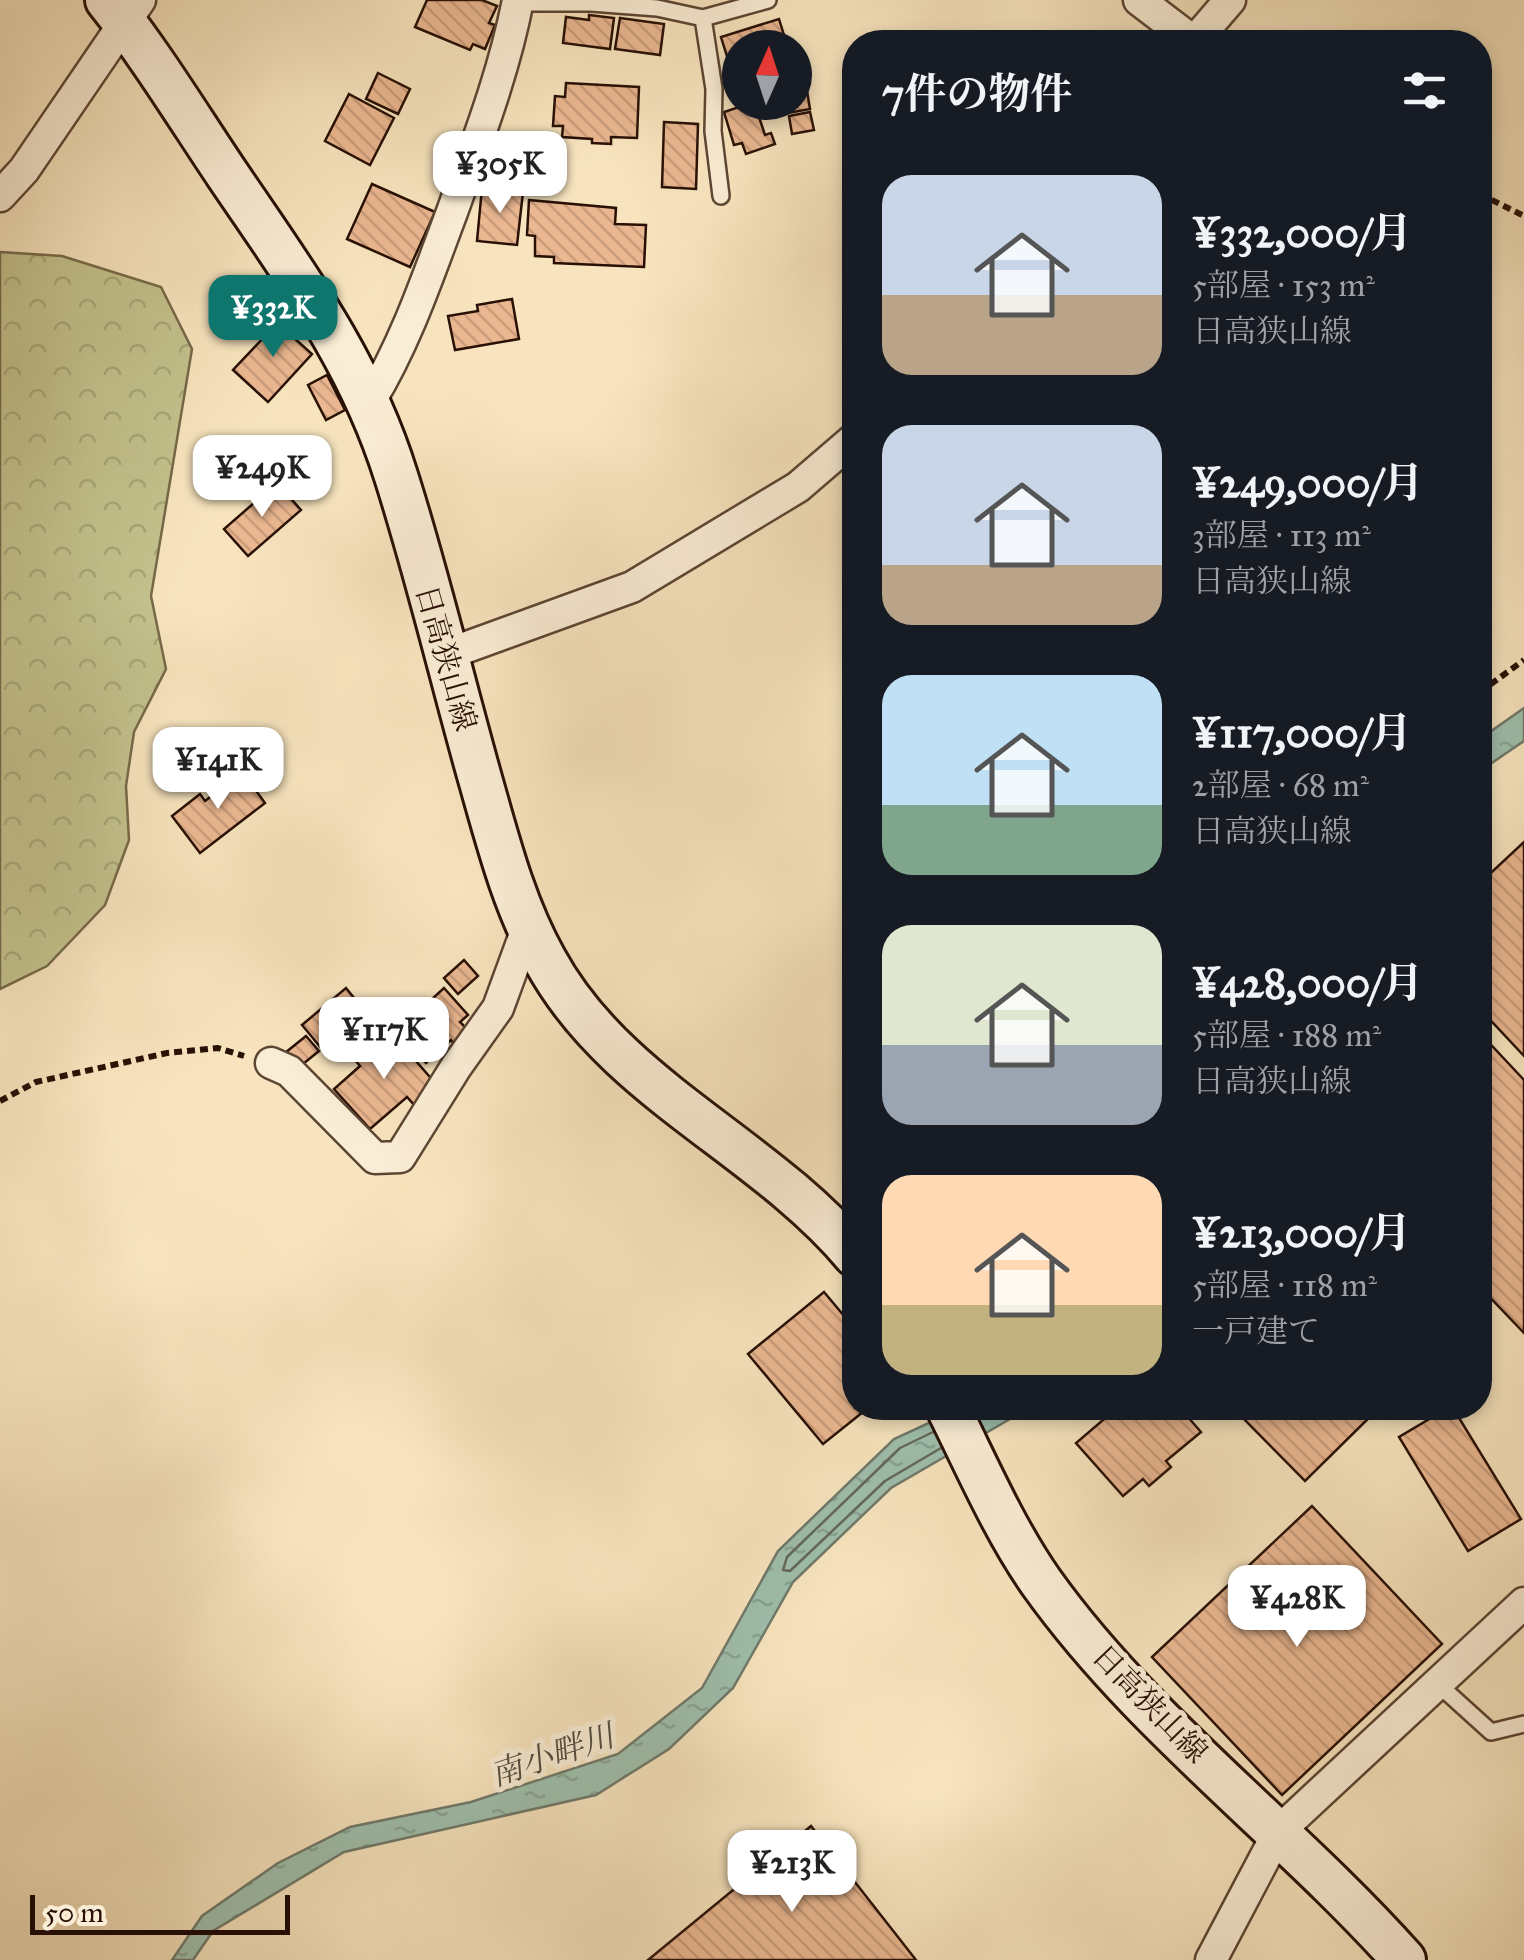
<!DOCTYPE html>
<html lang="ja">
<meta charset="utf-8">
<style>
body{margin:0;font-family:"IM FELL Great Primer","Noto Serif JP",serif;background:#242831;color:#f1f3f6;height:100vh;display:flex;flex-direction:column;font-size:38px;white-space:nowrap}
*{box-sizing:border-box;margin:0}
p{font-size:32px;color:#9ea1a6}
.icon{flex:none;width:55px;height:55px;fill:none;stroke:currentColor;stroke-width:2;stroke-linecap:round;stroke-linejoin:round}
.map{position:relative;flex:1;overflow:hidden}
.drawer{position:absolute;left:842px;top:30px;width:650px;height:1390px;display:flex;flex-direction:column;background:#171b24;border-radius:40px;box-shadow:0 5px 15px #0003}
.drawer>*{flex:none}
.needle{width:65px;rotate:3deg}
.fabs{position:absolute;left:722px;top:30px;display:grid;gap:20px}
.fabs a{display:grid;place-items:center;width:90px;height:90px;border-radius:50%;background:#171b24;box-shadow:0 5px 15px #0003;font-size:50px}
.scale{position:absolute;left:30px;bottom:25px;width:260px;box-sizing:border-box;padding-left:10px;border:5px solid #281005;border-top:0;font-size:28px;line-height:35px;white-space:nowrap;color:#281005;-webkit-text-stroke:8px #faedd5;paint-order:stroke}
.price{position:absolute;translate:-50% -85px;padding:0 22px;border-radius:20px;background:#fff;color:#222;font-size:32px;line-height:65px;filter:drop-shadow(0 2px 5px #0008)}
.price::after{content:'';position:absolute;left:50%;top:60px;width:30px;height:22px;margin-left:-15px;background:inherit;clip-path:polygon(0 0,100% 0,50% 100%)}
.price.active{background:#0f766e;color:#fff}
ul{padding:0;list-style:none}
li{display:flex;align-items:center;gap:30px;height:250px;padding:0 40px}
li span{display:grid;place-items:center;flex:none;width:280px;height:200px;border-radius:30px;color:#555}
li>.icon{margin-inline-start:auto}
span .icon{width:120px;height:120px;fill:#fffc;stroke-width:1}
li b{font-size:42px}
h2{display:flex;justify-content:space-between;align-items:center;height:120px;padding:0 40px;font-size:42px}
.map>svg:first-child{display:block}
.forest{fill:url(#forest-crowns);stroke:#766949;stroke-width:2.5}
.water{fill:url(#water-ripples);stroke:#6f796a;stroke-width:2.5}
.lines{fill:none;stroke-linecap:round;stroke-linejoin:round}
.shore{stroke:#636859;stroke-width:2.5}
.building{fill:url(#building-back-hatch);stroke:#281005;stroke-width:2.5}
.lane-casing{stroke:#5c4533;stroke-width:20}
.street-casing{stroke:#5c4533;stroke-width:35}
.secondary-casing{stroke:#281005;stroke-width:48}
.path{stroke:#281005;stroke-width:6;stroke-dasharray:8 5;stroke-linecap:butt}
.lane{stroke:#faedd5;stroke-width:15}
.street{stroke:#faedd5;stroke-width:30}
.secondary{stroke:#faedd5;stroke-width:42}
.labels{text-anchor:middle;stroke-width:10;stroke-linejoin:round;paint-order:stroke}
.street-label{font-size:30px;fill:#281005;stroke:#faedd5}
.water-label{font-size:32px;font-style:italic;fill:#514d40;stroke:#faedd5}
</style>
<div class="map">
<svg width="1524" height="1960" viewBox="0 0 1524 1960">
<defs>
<pattern id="forest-crowns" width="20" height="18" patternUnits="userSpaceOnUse" patternTransform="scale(2.5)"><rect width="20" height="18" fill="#c3c28d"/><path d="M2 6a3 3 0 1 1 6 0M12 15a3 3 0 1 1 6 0" fill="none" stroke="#a8a678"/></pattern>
<pattern id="water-ripples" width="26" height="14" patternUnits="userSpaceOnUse" patternTransform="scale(2.5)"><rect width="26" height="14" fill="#9ebfad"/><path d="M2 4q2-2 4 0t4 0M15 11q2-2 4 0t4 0" fill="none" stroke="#88a393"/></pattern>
<pattern id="building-back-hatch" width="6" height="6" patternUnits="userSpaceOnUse" patternTransform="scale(2.5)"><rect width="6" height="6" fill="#eab790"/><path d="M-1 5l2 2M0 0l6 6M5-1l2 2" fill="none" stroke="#c99c7b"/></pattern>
</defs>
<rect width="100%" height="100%" fill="#f7e4be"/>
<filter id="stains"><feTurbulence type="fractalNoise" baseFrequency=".002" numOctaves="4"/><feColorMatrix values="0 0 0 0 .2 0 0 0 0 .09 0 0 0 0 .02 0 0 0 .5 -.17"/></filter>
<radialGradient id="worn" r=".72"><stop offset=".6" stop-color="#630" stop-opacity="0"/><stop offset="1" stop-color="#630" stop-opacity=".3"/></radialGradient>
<path class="forest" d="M 0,252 L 62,256 L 161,287 L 192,349 L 151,596 L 166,669 L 134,732 L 126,786 L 129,840 L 105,905 L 47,966 L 0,989 Z"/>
<g class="water">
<path d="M 1524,708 L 1524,741 L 1480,771 L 1480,739 Z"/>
<path d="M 961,1408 L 1029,1408 L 891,1488 L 793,1582 L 733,1688 L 669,1749 L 596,1795 L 344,1852 L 213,1931 L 193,1960 L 172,1960 L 202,1916 L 278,1863 L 350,1827 L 471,1802 L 618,1754 L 702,1688 L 778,1551 L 894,1439 Z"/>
</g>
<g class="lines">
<path class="shore" d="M 933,1432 L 900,1448 L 787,1557 L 783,1570 L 790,1571 L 885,1481 L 941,1448"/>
</g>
<g class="building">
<path d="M 427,0 L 482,0 L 497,6 L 489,23 L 495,25 L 485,49 L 473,44 L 470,50 L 415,27 Z"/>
<path d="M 589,15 L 614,18 L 610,49 L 563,43 L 566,17 L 589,20 Z"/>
<path d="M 620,18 L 664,24 L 660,55 L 615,49 Z"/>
<path d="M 779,19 L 788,48 L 740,48 L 740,67 L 731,69 L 721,37 Z"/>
<path d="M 378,73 L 410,89 L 398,114 L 366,99 Z"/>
<path d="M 804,73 L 810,109 L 782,114 L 780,102 L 795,102 L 795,75 Z"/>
<path d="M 566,83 L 639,87 L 637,138 L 611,137 L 611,144 L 592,143 L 592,139 L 562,137 L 563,126 L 553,126 L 555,96 L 565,97 Z"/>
<path d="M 349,94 L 394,118 L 370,165 L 325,141 Z"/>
<path d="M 754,102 L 765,135 L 771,133 L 775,144 L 746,154 L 742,143 L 734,145 L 724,112 Z"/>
<path d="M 810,112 L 814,130 L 792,134 L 789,116 Z"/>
<path d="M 664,122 L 698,124 L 696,189 L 662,187 Z"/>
<path d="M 372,184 L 435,212 L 410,267 L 347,239 Z"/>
<path d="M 482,188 L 523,192 L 517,245 L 477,241 Z"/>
<path d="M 529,200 L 616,208 L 615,224 L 646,225 L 644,267 L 554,263 L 554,257 L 535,256 L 535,236 L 527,235 Z"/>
<path d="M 512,299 L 519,339 L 455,350 L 448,316 L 478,311 L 477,305 Z"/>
<path d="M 283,317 L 299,331 L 293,337 L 312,354 L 268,402 L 233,370 Z"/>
<path d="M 327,375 L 345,410 L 326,420 L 308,385 Z"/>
<path d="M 277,483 L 301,510 L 248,556 L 224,529 Z"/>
<path d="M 219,730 L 238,747 L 217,773 L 197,756 Z"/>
<path d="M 242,772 L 265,803 L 200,853 L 172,816 L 200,794 L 205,801 Z"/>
<path d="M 1524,842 L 1524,1056 L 1480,1009 L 1480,883 Z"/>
<path d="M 464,960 L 478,976 L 458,994 L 444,978 Z"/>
<path d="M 346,988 L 380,1030 L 361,1046 L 352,1034 L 327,1055 L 302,1025 Z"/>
<path d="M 444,988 L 468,1015 L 460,1022 L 469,1031 L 454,1044 L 451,1040 L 426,1063 L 397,1031 Z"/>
<path d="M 1480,1033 L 1524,1080 L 1524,1333 L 1480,1287 Z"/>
<path d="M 306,1036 L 319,1051 L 298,1068 L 285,1053 Z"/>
<path d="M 394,1036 L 436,1084 L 416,1107 L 407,1097 L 370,1129 L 334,1089 L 360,1066 L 355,1060 L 376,1042 L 381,1048 Z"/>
<path d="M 824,1292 L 855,1329 L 847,1338 L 855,1348 L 855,1408 L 868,1408 L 823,1444 L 748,1354 Z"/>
<path d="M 1117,1408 L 1180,1408 L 1201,1432 L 1166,1461 L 1171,1467 L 1149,1486 L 1143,1479 L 1123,1496 L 1076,1443 Z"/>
<path d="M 1233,1408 L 1379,1408 L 1305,1481 Z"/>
<path d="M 1448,1408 L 1453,1408 L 1521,1519 L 1468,1551 L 1399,1437 Z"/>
<path d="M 1312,1506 L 1442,1644 L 1282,1795 L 1152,1657 Z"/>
<path d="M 811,1826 L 916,1960 L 648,1960 Z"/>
</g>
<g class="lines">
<defs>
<g id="lane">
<path d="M 518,3 L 591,3 L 657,8 L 703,18 L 768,0"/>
<path d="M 703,18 L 714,89 L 713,131 L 721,196"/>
<path d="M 1438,1684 L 1491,1732 L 1524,1724"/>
</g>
<g id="street">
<path d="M 1139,0 L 1194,42"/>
<path d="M 1194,42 L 1230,0"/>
<path d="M 0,196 L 24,170 L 140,0"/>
<path d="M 370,401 C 406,342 428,276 452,212 C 477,142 504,73 518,0"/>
<path d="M 445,655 L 632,587 L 798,487 L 855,438"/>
<path d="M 271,1063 L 289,1071 L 375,1158 L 400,1157 L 456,1067 L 498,1008 L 528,926"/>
<path d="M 1211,1960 L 1279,1831 L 1524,1603"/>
</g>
<g id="secondary">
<path d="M 107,0 C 151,55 188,116 227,174 C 294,273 360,360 396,476 C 428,576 452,680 481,782 C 498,842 514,905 545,960 C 615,1089 763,1145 855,1255"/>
<path d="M 948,1408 C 977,1466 1004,1529 1041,1582 C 1142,1724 1288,1830 1404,1960"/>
</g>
</defs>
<use href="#lane" class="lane-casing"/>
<use href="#street" class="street-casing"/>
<use href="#secondary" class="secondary-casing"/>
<g class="path">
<path d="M 1480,194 L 1524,216"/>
<path d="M 1480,692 L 1524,660"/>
<path d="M 0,1101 L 36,1082 L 167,1053 L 218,1048 L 244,1056"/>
</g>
<use href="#lane" class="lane"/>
<use href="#street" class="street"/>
<use href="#secondary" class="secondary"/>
</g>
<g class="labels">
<g class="street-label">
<text transform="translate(446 658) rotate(74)" y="10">日高狭山線</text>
<text transform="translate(1150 1704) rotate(46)" y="10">日高狭山線</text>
</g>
<g class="water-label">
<text transform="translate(552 1755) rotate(-19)" y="11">南小畔川</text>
</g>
</g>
<rect width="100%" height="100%" filter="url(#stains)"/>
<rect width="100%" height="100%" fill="url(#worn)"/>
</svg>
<div class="fabs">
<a><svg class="needle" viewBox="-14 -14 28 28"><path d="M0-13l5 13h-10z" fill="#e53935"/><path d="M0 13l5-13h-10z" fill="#9ea1a6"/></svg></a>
</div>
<div class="scale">50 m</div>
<b class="price" style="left:500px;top:216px">¥305K</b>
<b class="price active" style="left:273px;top:360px">¥332K</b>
<b class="price" style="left:262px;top:520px">¥249K</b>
<b class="price" style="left:218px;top:812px">¥141K</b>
<b class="price" style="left:384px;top:1082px">¥117K</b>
<b class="price" style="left:1297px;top:1650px">¥428K</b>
<b class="price" style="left:792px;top:1915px">¥213K</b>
<section class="drawer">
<h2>7件の物件<svg class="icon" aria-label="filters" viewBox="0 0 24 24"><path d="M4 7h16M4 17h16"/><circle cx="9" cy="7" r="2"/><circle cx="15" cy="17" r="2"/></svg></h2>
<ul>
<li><span style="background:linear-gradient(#c9d6e8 60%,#b9a48a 0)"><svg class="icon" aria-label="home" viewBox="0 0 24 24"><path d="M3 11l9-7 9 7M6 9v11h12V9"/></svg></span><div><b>¥332,000/月</b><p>5部屋 · 153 m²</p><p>日高狭山線</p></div></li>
<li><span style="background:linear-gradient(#c9d6e8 70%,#b9a48a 0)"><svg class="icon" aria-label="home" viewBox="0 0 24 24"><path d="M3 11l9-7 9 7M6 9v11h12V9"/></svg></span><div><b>¥249,000/月</b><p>3部屋 · 113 m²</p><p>日高狭山線</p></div></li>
<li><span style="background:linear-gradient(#bfe0f5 65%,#7fa58c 0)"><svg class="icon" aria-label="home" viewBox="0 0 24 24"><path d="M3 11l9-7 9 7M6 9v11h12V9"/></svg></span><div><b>¥117,000/月</b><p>2部屋 · 68 m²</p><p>日高狭山線</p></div></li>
<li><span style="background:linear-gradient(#dfe7d0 60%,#9aa5b1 0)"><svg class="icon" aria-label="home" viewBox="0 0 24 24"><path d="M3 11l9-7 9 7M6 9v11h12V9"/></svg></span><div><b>¥428,000/月</b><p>5部屋 · 188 m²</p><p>日高狭山線</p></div></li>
<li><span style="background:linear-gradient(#ffd9b3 65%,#c2b280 0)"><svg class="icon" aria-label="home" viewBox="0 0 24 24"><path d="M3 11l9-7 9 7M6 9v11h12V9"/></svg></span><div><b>¥213,000/月</b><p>5部屋 · 118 m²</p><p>一戸建て</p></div></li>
</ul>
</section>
</div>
